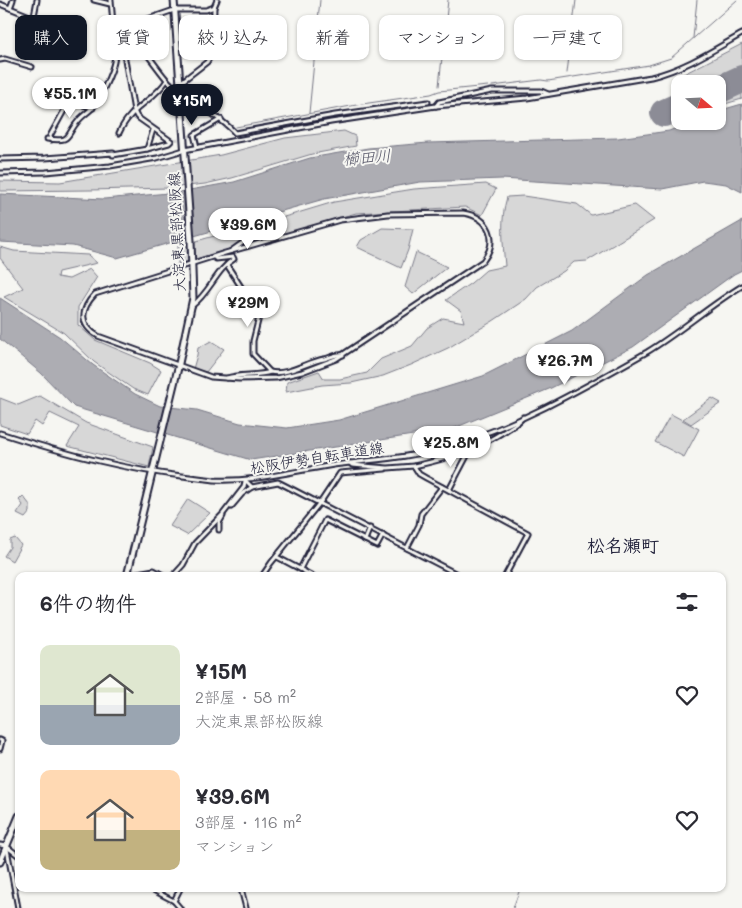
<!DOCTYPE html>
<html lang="ja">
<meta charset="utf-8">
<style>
body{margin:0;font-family:Mali,"Klee One",sans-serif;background:#f7f7f7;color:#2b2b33;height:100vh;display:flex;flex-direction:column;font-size:19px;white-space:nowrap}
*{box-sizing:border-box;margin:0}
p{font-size:16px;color:#7c7c81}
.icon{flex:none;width:28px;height:28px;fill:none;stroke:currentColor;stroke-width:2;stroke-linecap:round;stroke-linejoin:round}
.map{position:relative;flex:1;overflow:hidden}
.side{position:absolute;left:15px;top:572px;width:711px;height:320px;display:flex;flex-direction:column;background:#fff;border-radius:10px;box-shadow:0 1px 4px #0004}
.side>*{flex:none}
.hud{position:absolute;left:15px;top:15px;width:712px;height:45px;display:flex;gap:10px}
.needle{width:32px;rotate:109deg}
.controls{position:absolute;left:671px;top:75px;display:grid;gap:10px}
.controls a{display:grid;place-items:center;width:55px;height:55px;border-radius:10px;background:#fff;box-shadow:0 1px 4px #0004;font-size:25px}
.price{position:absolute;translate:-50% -42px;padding:0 11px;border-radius:18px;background:#fff;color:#222;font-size:16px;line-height:32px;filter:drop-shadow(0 1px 2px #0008)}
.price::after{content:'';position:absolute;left:50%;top:30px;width:15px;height:11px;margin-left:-8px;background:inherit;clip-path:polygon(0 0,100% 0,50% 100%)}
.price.current{background:#111827;color:#fff}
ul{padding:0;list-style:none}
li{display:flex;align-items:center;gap:15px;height:125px;padding:0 25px}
li span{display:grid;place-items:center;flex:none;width:140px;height:100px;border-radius:10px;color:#555}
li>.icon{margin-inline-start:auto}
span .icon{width:60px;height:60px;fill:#fffc;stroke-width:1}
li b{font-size:21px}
h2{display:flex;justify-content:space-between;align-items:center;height:60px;padding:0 25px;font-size:21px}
.tag{padding:0 18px;border-radius:10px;background:#fff;box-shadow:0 1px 4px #0004;font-size:18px;line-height:45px}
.tag.current{background:#111827;color:#fff}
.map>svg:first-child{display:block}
.green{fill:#d7d7d7;stroke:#7c7c89}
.water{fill:#adadb3;stroke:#757583}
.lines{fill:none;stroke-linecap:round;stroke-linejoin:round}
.stream{stroke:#757583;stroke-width:1}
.runway{stroke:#8c8c96;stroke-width:28}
.street-tunnel{stroke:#cccccd;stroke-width:3;stroke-dasharray:3 1.5;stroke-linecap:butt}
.street-casing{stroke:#22223b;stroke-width:7}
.secondary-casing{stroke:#22223b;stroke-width:9}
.street{stroke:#f6f6f2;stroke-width:3}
.secondary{stroke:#f6f6f2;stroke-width:5}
.labels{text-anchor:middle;stroke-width:4;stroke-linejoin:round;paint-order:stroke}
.street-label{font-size:15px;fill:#22223b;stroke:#f6f6f2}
.water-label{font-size:16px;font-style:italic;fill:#535365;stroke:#f6f6f2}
.quarter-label{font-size:18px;font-weight:bold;fill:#22223b;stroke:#f6f6f2}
</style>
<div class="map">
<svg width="742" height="908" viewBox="0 0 742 908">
<rect width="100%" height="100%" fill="#f6f6f2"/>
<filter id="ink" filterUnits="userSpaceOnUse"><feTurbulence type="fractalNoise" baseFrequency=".02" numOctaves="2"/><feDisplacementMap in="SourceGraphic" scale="10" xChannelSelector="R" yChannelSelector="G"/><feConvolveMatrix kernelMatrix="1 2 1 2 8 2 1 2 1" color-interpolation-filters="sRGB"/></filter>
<g filter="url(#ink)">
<g class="green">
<path d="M 742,44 L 742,76 L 718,87 L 718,84 L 680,84 L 680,98 L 674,79 Z"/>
<path d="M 742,83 L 742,99 L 718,106 L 718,93 Z"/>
<path d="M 344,131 L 355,136 L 356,146 L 312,154 L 232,178 L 205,184 L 169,188 L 90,190 L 0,191 L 0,181 L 60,182 L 221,155 L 285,138 Z"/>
<path d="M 486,184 L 496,189 L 482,215 L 465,207 L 356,213 L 178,264 L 178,246 L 291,215 L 334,202 L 414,189 Z"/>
<path d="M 523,196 L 577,204 L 591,215 L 635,205 L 654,220 L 587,261 L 574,262 L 564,271 L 537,287 L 526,299 L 493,321 L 448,348 L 411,365 L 383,376 L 351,383 L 322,385 L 286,392 L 287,382 L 319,371 L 324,379 L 340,379 L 367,373 L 381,359 L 412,346 L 427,328 L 443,318 L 464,322 L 461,311 L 446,300 L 471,283 L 486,270 L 505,266 C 503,243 500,220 507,197 Z"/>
<path d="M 382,228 L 413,229 L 408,250 L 401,268 L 357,247 L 361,240 Z"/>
<path d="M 0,247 L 14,251 L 88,255 L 97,263 L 58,272 L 57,277 L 69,279 L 90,269 L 97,277 L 78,307 L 78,325 L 95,340 L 150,363 L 161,370 L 148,395 L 133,389 L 94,362 L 64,333 L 4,297 L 23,288 L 0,258 Z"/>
<path d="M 416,252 L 447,267 L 413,294 L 405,287 Z"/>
<path d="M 211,341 L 224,349 L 206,372 L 193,369 L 197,355 L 198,348 Z"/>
<path d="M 40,396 L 86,423 L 153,447 L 149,467 L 67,446 L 79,427 L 50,413 L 42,426 L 35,421 L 27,434 L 0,425 L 0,398 L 18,405 Z"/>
<path d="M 712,398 L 721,403 L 691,424 L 683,419 Z"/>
<path d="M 671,414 L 699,429 L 684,457 L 655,442 Z"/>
<path d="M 23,496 L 30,505 L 30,512 L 25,518 L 17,514 L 23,505 L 19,500 Z"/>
<path d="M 188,499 L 210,513 L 187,535 L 170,526 Z"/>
<path d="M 15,538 L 21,545 L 12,561 L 4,556 L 10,547 L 10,540 Z"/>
</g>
<g class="water">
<path d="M 742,104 L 742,192 L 726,184 L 703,181 L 662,189 L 502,179 L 420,182 L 324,199 L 117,258 L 73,246 L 0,242 L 0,194 L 104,199 L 179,192 L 234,182 L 310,158 L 368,148 L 428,143 L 618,138 L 669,131 L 693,121 L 718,121 L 718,111 Z"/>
<path d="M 742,221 L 742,270 L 734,274 L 633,347 L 549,389 L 452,429 L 251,460 L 74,407 L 41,373 L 0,339 L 0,298 L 60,337 L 93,365 L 135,394 L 160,406 L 197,410 L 240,423 L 287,428 L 339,420 L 483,376 L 572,331 L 648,275 Z"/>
</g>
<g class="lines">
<g class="stream">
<path d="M 216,10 L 220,0"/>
<path d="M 177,12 L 206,12 L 211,10"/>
<path d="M 693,38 L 697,0"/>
<path d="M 567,73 L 576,0"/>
<path d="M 439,86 L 448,0"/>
<path d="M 492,86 L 541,80 L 548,81 L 649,65 L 671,58 L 737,0"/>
<path d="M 309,113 L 320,0"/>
<path d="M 236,127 L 362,104 L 431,94 L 439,91 L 488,86"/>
<path d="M 513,908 L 520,889"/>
</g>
<g class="runway">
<path d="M 718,90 L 742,79"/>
<path d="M 664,113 L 680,106"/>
</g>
<path class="street-tunnel" d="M 171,141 L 194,135"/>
<defs>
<g id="street">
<path d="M 94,0 L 110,4"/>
<path d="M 0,4 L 32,17 L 34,16 L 37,0"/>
<path d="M 10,8 L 13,0"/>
<path d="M 119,29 L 174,10 L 206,10 L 214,7"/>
<path d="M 120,31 C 138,36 155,67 168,81 C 188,102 216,112 235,133 L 335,115 L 428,102"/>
<path d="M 0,60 L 5,59 L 32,67"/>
<path d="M 180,83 L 207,62 L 213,51 L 214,7 L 217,0"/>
<path d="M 436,106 L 439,102 L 492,91 L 541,91 L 548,94"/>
<path d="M 119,133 C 131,106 154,101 167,80"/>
<path d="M 47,139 C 73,142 64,137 79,120 C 83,115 89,112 93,107 C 100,99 112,72 114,62 C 116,51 116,42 120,32"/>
<path d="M 51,140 L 50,136 L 66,107 L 66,100 L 93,108"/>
<path d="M 197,147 L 194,135 L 221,119"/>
<path d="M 147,149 L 153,130"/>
<path d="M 0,159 L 45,158 L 113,153 L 113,155 L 147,149 L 169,143 L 171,141 L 137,117 L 134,111 L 120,31 L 113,24 L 111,0"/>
<path d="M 0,173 L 46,172 L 110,166 L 157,158 L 184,150 L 331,122 L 436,106 L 527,98 L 651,77 C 684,69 712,51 742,34"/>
<path d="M 463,213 C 490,217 499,240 483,261 L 336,359 L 302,372 L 276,378 L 239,379 L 211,377 L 98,336 C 78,324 81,309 95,294 L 225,253 L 340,220 L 388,214 Z"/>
<path d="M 231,251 L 252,236"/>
<path d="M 193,305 C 210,292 217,269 234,259 L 233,257 L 216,259 L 214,257"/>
<path d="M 270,372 C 287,376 307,362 324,359 C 331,358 336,353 343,355"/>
<path d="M 227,378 C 239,374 260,376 270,372 L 253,354 L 253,341 L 260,313 L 245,293 L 227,265"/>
<path d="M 0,433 C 59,452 120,469 182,476 C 192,477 203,479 214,480 C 253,482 289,472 328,466 C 366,460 405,459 442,448 C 514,428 582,389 647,352 C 680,332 709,306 742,286"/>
<path d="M 350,463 L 352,465 L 388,468 L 414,466 L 419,474 L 426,478 L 528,533 L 505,576"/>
<path d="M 414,466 C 450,458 473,451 505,431 C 511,427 519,423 523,417"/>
<path d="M 246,481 L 252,487 L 278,482 L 284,485 L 461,576"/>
<path d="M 449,490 L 469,452"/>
<path d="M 231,507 L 242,494 L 252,487"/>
<path d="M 370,528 L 365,540 L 377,546 L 383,535"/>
<path d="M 219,530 L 219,523 L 223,516"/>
<path d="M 407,548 L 419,525 L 421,514 L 442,487"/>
<path d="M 277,557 L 313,576"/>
<path d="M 300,569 L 325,520 L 365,540"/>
<path d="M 121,576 L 154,570 L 165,576"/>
<path d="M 173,576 L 183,565 L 195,543 L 223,514 L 244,487 L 245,481"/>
<path d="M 262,576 L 271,563 L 322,500 L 340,473 L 385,469"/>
<path d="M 0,740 L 2,741 L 0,749"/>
<path d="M 0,845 L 6,846 L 19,856"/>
<path d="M 7,849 L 18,908"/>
<path d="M 151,889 L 174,901 L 180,908"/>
<path d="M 241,889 L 246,908"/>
<path d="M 174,901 L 180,889"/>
</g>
<g id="secondary">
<path d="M 127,576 L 178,368 L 193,298 L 191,241 L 174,0"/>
<path d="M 0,862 L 19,816"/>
</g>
</defs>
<use href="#street" class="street-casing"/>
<use href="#secondary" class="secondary-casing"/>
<use href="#street" class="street"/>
<use href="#secondary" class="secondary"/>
</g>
</g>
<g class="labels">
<g class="street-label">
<text transform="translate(177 232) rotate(-93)" y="5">大淀東黒部松阪線</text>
<text transform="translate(317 458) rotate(-9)" y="5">松阪伊勢自転車道線</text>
</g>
<g class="water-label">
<text transform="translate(367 157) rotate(-5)" y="6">櫛田川</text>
</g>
<g class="quarter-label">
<text x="623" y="552">松名瀬町</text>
</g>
</g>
</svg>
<div class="controls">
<a><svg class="needle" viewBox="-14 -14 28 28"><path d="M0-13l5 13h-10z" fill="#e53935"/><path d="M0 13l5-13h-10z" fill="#7c7c81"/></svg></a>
</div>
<b class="price" style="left:70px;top:119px">¥55.1M</b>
<b class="price current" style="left:192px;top:126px">¥15M</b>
<b class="price" style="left:248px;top:250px">¥39.6M</b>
<b class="price" style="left:248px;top:328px">¥29M</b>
<b class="price" style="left:565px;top:386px">¥26.7M</b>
<b class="price" style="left:451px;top:468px">¥25.8M</b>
<div class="hud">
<a class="tag current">購入</a>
<a class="tag">賃貸</a>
<a class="tag">絞り込み</a>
<a class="tag">新着</a>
<a class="tag">マンション</a>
<a class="tag">一戸建て</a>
</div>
<section class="side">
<h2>6件の物件<svg class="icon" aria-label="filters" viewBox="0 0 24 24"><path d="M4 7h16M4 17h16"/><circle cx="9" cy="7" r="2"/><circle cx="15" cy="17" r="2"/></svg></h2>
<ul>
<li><span style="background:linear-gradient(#dfe7d0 60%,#9aa5b1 0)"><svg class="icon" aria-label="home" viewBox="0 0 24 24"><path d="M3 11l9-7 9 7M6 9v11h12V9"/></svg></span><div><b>¥15M</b><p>2部屋 · 58 m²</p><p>大淀東黒部松阪線</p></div><svg class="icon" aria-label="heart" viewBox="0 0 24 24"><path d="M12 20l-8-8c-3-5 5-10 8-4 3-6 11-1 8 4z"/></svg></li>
<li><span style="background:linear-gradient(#ffd9b3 60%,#c2b280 0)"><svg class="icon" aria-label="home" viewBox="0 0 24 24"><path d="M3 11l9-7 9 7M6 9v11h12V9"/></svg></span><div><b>¥39.6M</b><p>3部屋 · 116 m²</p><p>マンション</p></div><svg class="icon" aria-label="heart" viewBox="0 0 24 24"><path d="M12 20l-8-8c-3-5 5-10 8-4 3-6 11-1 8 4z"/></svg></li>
</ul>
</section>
</div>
